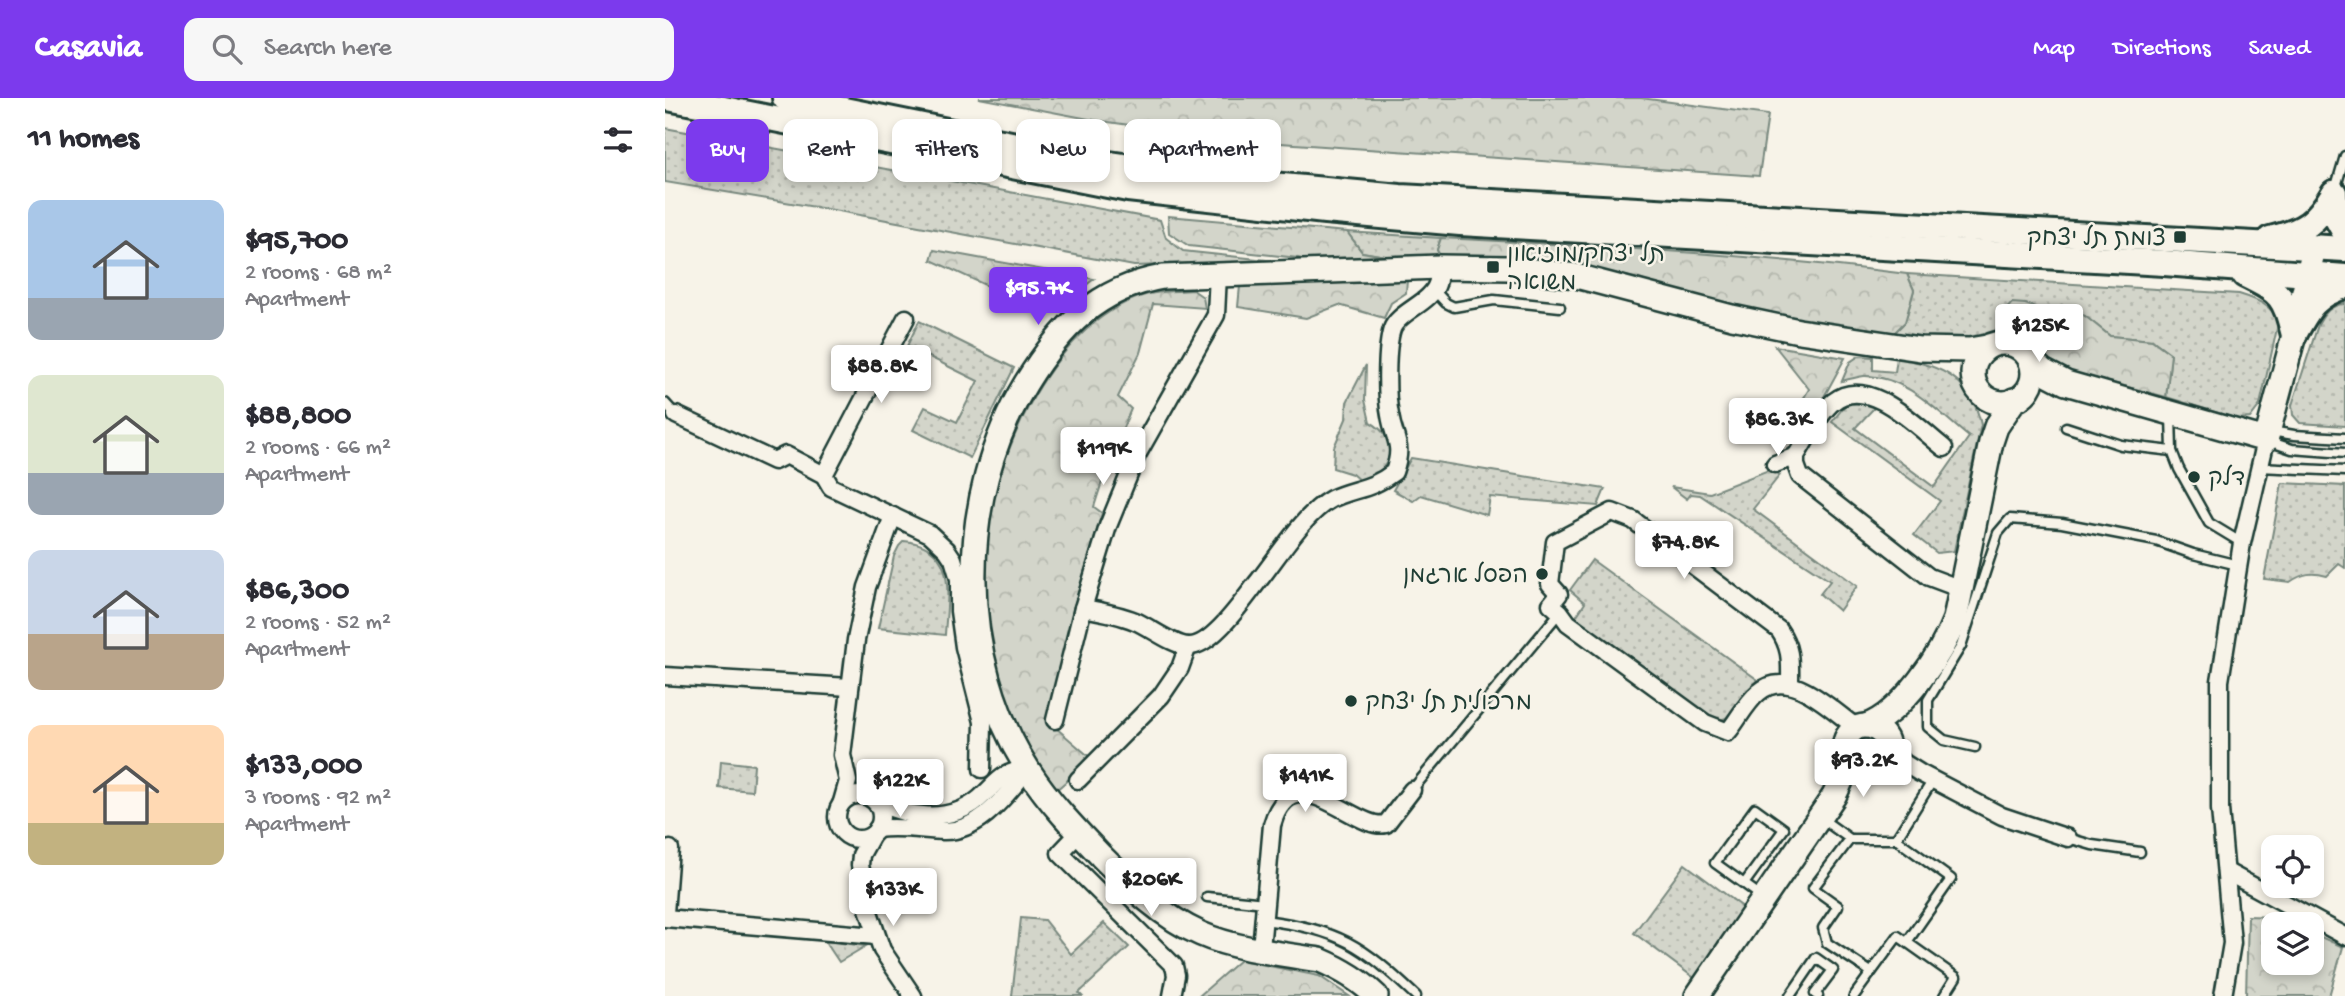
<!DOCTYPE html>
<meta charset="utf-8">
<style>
body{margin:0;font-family:"Gochi Hand","Playpen Sans Hebrew",sans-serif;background:#f7f7f7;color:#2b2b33;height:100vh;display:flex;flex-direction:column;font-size:26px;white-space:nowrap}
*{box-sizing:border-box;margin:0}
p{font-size:23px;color:#7c7c81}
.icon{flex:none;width:38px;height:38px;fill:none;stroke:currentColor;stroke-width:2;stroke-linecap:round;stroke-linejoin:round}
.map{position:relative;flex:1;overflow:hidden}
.sheet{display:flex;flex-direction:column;background:#fff;width:665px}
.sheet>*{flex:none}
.top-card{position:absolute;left:21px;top:21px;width:665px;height:63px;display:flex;gap:14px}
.fabs{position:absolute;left:1596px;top:737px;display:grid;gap:14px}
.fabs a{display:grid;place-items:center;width:63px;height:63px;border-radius:14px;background:#fff;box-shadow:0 4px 10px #0003;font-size:35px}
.price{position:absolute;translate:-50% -60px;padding:0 16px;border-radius:7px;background:#fff;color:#222;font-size:23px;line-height:46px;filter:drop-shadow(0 2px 4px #0008)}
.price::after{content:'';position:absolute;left:50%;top:42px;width:21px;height:16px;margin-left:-10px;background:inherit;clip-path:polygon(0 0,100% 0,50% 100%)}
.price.active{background:#7c3aed;color:#fff}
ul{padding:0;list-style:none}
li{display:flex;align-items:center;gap:21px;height:175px;padding:0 28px}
li span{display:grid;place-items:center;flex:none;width:196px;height:140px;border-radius:14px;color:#555}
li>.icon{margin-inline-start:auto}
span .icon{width:84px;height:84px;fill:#fffc;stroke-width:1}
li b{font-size:30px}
h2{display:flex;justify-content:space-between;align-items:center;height:84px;padding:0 28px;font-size:30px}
.pill{padding:0 24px;border-radius:14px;background:#fff;box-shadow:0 4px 10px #0003;font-size:24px;line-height:63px}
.pill.active{background:#7c3aed;color:#fff}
header{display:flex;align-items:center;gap:42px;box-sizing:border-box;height:98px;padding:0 35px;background:#7c3aed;color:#fff}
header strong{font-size:33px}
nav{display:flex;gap:38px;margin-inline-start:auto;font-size:24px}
.search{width:490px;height:63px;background:#f7f7f7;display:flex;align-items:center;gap:18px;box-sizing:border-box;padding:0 24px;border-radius:14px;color:#7c7c81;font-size:26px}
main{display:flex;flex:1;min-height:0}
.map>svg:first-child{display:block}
.grass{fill:url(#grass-dots);stroke:#79897f;stroke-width:2}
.forest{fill:url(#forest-crowns);stroke:#79897f;stroke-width:2}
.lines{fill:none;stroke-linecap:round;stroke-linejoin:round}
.lane-casing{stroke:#1f3d34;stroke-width:13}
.street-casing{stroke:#1f3d34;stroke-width:21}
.secondary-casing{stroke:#1f3d34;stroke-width:28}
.primary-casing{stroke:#1f3d34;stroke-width:30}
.lane{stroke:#f7f3e8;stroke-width:8}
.street{stroke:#f7f3e8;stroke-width:16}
.secondary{stroke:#f7f3e8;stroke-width:23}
.primary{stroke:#f7f3e8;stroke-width:24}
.poi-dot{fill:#1f3d34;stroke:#f7f3e8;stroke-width:2.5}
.labels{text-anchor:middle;stroke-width:5;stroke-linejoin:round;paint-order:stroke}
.poi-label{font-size:24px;fill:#1f3d34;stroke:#f7f3e8;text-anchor:start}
</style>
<header>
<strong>Casavia</strong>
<div class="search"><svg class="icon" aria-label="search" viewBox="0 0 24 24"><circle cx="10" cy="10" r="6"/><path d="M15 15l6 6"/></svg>Search here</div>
<nav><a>Map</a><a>Directions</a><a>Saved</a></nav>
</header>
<main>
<section class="sheet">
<h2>11 homes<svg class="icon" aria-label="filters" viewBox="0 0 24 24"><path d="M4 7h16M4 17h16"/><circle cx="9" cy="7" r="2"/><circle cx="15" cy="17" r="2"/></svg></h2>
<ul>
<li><span style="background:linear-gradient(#a9c7e8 70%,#9aa5b1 0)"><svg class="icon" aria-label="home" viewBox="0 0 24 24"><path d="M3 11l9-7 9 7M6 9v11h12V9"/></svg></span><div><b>$95,700</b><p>2 rooms · 68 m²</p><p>Apartment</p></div></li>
<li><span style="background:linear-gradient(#dfe7d0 70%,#9aa5b1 0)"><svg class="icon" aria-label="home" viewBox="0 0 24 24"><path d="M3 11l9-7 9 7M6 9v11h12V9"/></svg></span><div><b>$88,800</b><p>2 rooms · 66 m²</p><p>Apartment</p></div></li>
<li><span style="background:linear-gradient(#c9d6e8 60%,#b9a48a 0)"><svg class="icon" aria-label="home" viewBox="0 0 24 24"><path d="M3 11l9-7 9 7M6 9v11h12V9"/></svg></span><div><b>$86,300</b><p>2 rooms · 52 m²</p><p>Apartment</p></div></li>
<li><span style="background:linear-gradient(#ffd9b3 70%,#c2b280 0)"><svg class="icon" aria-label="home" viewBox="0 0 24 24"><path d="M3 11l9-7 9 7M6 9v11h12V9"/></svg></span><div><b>$133,000</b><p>3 rooms · 92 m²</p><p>Apartment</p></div></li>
</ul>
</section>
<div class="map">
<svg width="1680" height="898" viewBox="0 0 1680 898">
<defs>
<pattern id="grass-dots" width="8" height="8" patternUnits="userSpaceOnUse" patternTransform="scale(1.75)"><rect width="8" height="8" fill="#d3d5ca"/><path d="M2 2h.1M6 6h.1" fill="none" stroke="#b5b8ae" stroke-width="1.8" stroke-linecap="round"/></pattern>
<pattern id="forest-crowns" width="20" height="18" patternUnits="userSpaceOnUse" patternTransform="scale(1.75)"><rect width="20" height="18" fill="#d3d5ca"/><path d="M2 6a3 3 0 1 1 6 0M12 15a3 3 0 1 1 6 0" fill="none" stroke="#b5b8ae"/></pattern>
</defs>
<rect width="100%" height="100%" fill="#f7f3e8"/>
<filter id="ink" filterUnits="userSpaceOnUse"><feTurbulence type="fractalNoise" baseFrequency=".0143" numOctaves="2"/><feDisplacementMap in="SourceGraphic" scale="14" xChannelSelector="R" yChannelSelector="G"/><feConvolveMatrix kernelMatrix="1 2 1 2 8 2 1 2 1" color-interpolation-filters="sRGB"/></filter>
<g filter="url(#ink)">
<g class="grass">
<path d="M 0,30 L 495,122 L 501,140 L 518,153 L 611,163 L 469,168 L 168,112 L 0,84 Z"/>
<path d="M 682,134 L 776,140 L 772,152 L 776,161 L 722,163 L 720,158 L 697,154 Z"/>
<path d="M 1242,176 L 1574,196 C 1590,201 1609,207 1613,226 L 1595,307 L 1585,320 L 1573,321 L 1501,299 L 1506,256 L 1487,242 L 1445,238 L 1420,218 L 1405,211 L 1381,213 L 1360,206 L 1337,226 L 1342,234 L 1318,240 L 1274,242 L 1228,236 L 1240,224 L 1249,192 Z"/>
<path d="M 1680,205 L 1680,328 L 1635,325 L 1628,317 L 1627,307 L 1653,227 C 1660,214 1665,208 1680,205 Z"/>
<path d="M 254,223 L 349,270 L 305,360 L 248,332 L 260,309 L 292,324 L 313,283 L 242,248 Z"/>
<path d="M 1194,258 L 1208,259 L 1208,272 L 1230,274 L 1232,260 C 1276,267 1307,281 1316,327 L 1289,453 L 1272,455 L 1249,437 L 1275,403 L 1167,324 L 1185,301 L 1210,309 L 1190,330 L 1269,389 L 1304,339 C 1274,315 1240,277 1199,278 C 1192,279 1184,281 1177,283 L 1185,264 Z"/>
<path d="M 701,267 L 700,302 L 705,324 C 736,341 728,374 696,384 L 687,376 L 668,370 L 669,349 L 681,321 L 682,304 Z"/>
<path d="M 746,360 L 940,391 L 933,408 L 825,399 L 822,417 L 756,397 L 748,403 L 728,392 Z"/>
<path d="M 1106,371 L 1115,377 L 1088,411 L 1192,488 L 1174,513 L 1155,496 L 1165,483 L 1035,397 L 1026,396 L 1022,401 L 1006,389 L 1045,395 Z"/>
<path d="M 1617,385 L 1680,388 L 1680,470 L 1674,466 L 1662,478 C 1647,474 1638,475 1625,484 L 1599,481 Z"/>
<path d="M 239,443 C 294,448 282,499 280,537 L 213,530 L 229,458 L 234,448 Z"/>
<path d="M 927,462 L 1093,582 L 1061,620 L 1055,622 L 1042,618 L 910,520 L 920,505 L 905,492 Z"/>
<path d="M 56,663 L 89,667 L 87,693 L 54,690 Z"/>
<path d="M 1020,766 L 1083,813 L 1032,882 L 969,835 Z"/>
<path d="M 356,820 L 379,822 L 406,856 L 439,825 L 464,849 L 414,895 L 417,898 L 347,898 Z"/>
<path d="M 160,843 L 201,848 L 174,864 Z"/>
</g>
<g class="forest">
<path d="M 314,0 L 976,0 L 1103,17 L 1094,78 L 571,42 L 429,22 Z"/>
<path d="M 503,118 L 682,134 L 697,154 L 720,158 L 722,163 L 658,167 L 633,160 L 524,148 L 504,135 Z"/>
<path d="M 776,140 C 932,148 1087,156 1242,176 L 1249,192 L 1240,224 L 1228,236 C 1170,228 1112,219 1054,205 C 1022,197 990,185 957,177 C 897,163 838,156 777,161 L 772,152 Z"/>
<path d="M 269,152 L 429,181 L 383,216 L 266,162 Z"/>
<path d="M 742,182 L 741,195 L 726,205 L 719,220 L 674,207 L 641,220 L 573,209 L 575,188 Z"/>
<path d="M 528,192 L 538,199 L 540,210 L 488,206 L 475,255 L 453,299 L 466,311 L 443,365 L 429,409 L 437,415 L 408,512 L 383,623 L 427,661 L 390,693 C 374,670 358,645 347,620 C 330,582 322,521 320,480 C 316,385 377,236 471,200 C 488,193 510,193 528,192 Z"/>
<path d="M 1347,205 L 1360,206 L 1381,213 L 1405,211 L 1420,218 L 1445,238 L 1487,242 L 1506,256 L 1501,299 L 1386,269 L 1371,248 L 1356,238 L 1342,234 L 1337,226 L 1338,215 Z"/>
<path d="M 1110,248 L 1180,260 L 1147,321 L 1115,329 L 1111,324 L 1137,303 L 1144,291 Z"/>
<path d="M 1583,818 L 1609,819 L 1625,826 L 1608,826 L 1608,864 L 1647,864 L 1647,835 L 1678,849 L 1664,898 L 1581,898 Z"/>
<path d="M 575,862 L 654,878 L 684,898 L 534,898 Z"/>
</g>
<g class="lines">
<defs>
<g id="lane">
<path d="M 1670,92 L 1680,58"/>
<path d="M 768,191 L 781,205 L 789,209 L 829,202 L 895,209"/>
<path d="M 0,305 L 11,317"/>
<path d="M 1506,317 L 1507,353 L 1514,371 L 1544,425 L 1577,445"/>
<path d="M 1401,329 L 1456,347 L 1507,353"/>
<path d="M 1606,333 L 1629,337 L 1680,340"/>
<path d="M 1603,343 L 1627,351 L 1680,355"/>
<path d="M 1594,369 L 1680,373"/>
<path d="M 1310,649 L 1279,642 L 1263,629 L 1263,602 L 1296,548 L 1333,435 L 1345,421 L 1397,425 L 1491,443 L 1528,456 L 1573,467"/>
<path d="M 747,692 L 895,514"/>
<path d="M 1157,721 L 1185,741 L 1148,790 L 1173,808 L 1158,830 L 1162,845 L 1206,874"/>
<path d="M 1403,740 L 1427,747 L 1475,754"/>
<path d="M 1185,741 L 1231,741"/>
<path d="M 1079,786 L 1119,731 L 1090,710 L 1050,765 L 1096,798"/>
<path d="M 542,799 L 600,805"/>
<path d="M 599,822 C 675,832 696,846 751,898"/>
<path d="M 1242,844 L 1286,781 L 1231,741 L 1268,682"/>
<path d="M 1125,898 L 1151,860 L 1168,872 L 1150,896 L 1153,898"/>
<path d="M 1189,898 L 1233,838 L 1291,879 L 1279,898"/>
</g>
<g id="street">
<path d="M 11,317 L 109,363 L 121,357 L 159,377 L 166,389 L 265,436 L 282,452 L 288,461 L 294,481 L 294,513 L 299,549 L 318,624 L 317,671"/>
<path d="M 1279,350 C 1253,330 1203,275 1168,304 C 1154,315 1141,342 1131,358 L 1131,367 L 1135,378 L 1264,479 L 1296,491"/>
<path d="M 1110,366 L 1131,358"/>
<path d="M 159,377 L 241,220"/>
<path d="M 418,510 C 435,513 453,516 470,523 C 485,529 507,547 523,548 C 547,550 581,498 595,481 C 614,457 640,415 666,401 C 690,390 706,392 729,374 C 739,345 729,343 725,317 C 721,298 721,249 727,231 C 733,214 766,205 772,186 C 774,181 773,174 774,169"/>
<path d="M 0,578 L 185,589"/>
<path d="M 1125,586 C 1125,565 1127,551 1114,532 L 968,422 L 947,414 L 890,444 L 885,486 L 894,496 L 886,506 L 895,514 L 903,525 L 1040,625 L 1063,634 C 1073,622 1081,605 1093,595 C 1124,567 1166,612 1192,630"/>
<path d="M 390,622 L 418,510 L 443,428 L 472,357 L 551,217 L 553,176"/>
<path d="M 1223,647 L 1239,665 L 1255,675 L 1337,718 L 1403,740"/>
<path d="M 413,682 L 496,598 L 515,570 L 523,548"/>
<circle cx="194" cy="719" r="22"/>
<path d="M 177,704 L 183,683 L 177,657 L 191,542 L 202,489 L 228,418"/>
<path d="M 211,704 C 243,719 284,726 314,701 C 332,685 337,673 363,671"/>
<path d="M 212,731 C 235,728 256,732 278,733 C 315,734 341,697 363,671"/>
<path d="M 414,735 L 395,755 L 509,868 L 511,877 L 507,898"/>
<path d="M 207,737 L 196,757 L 195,767 L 203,811 L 217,852 L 248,898"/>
<path d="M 1562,774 L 1680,838"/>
<path d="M 0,815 L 5,751"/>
<path d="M 0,820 L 211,838"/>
<path d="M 596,851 L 607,727 C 628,654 690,734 721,726 L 747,692"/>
<path d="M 1558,898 L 1567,845 L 1555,711 L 1555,583 L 1577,445 L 1601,342"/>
</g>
<g id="secondary">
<circle cx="1338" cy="275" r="30"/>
<path d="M 1365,261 L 1378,273 L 1401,285 L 1601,342 L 1629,237 L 1649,150"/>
<path d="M 1201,628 C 1237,615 1277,556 1290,521 L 1326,344 L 1331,329 L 1349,302"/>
<path d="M 711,898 C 694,881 676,871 655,862 C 617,856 570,851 536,836 C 497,819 466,788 436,758 C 411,732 384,704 364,673 C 291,560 291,400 361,285 C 395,230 432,190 498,179 L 774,169 L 843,170 L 911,178 L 1067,219 L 1134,233 L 1255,251 L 1304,252 L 1322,249"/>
<path d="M 1032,898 L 1169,698 C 1174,688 1179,678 1180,667 C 1182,656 1176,646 1184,636 C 1198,618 1228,633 1222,655 C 1217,677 1191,675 1181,659"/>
</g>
<g id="primary">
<path d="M 3,0 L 463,91 L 660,113 L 795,125 L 1499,165 L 1680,179"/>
<path d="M 120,0 L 444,66 L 563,83 L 735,99 L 1680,151"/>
<path d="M 1669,95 L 1671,119 L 1680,135"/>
<path d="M 1605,141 C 1640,133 1651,125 1669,95"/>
<path d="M 1580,177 C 1617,195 1619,198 1629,237"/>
<path d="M 1629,237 C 1643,211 1650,197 1680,188"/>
</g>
</defs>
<use href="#lane" class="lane-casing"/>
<use href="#street" class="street-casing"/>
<use href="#secondary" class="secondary-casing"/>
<use href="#primary" class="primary-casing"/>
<use href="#lane" class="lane"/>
<use href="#street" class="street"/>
<use href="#secondary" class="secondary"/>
<use href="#primary" class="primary"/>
</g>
</g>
<g class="poi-dot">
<rect x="1508" y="132" width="14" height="14" rx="3.5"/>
<rect x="821" y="162" width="14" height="14" rx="3.5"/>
<circle cx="1529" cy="379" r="7"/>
<circle cx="877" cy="476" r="7"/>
<circle cx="686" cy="603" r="7"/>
</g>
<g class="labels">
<g class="poi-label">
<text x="1501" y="147" text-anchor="end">צומת תל יצחק</text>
<text x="842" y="163">תל יצחק/מוזיאון<tspan x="842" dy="28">משואה</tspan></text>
<text x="1543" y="387">דלק</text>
<text x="863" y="484" text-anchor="end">הפסל ארגמן</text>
<text x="700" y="611">מרכולית תל יצחק</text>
</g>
</g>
</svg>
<div class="fabs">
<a><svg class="icon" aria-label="locate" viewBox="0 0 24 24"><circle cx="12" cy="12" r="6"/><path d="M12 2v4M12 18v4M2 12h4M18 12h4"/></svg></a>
<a><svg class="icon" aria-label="layers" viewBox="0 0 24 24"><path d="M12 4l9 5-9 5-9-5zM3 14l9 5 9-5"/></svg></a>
</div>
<b class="price active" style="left:373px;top:229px">$95.7K</b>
<b class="price" style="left:1374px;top:266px">$125K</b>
<b class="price" style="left:216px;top:307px">$88.8K</b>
<b class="price" style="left:1113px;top:360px">$86.3K</b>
<b class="price" style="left:438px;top:389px">$119K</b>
<b class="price" style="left:1019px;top:483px">$74.8K</b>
<b class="price" style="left:1198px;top:701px">$93.2K</b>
<b class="price" style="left:640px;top:716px">$141K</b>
<b class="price" style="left:235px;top:721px">$122K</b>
<b class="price" style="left:486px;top:820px">$206K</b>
<b class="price" style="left:228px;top:830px">$133K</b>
<div class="top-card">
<a class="pill active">Buy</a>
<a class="pill">Rent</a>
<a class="pill">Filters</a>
<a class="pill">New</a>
<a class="pill">Apartment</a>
</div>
</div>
</main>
